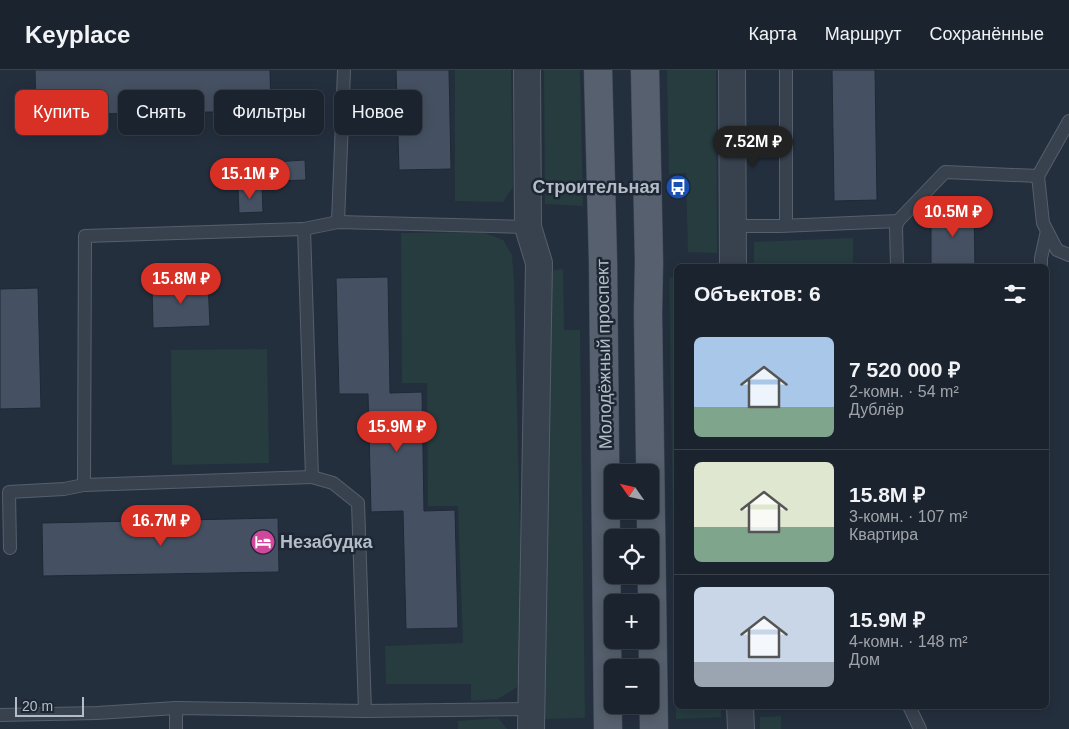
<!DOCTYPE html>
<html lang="ru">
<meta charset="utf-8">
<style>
body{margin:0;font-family:Helvetica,sans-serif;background:#282f3a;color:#f1f3f6;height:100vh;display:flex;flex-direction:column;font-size:19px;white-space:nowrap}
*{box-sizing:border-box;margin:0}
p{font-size:16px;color:#a0a4aa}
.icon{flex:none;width:28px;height:28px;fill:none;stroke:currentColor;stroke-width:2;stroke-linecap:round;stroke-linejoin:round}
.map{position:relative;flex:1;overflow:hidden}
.details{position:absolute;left:674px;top:194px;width:375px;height:445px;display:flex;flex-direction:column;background:#1b232e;border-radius:8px;box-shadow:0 2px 12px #0003,0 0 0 1px #39404a}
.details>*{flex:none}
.hud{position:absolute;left:15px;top:20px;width:475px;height:45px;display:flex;gap:10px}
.needle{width:32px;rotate:304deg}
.buttons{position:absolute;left:604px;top:394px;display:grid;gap:10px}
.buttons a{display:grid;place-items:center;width:55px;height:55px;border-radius:8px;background:#1b232e;box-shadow:0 2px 12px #0003,0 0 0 1px #39404a;font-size:25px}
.scale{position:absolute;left:15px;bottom:12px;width:69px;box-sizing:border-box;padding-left:5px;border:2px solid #b4bcc9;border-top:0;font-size:14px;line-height:18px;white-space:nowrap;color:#b4bcc9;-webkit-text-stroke:4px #1d2633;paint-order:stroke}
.price{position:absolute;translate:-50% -42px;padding:0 11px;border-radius:18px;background:#d93025;color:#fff;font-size:16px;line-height:32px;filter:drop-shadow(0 1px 2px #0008)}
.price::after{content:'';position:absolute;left:50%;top:30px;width:15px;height:11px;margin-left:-8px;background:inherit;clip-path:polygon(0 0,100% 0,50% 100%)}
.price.active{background:#222;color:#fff}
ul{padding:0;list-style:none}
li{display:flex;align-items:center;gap:15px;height:125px;padding:0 20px}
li+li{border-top:1px solid #39404a}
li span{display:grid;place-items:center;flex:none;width:140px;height:100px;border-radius:8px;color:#555}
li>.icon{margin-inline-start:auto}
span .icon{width:60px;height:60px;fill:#fffc;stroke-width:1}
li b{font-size:21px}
h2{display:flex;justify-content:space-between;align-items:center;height:60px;padding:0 20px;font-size:21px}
.chip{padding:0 18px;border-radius:8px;background:#1b232e;box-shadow:0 2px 12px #0003,0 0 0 1px #39404a;font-size:18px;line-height:45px}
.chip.active{background:#d93025;color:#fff}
header{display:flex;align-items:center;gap:30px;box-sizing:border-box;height:70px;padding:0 25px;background:#1b232e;border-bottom:1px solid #39404a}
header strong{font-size:24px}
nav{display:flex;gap:28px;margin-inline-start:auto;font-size:18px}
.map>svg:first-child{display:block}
.green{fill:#263c3f}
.building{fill:#455162;stroke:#1f2835}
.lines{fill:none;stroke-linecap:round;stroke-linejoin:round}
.service-casing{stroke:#565f6c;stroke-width:14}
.minor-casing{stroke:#565f6c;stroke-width:28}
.primary-casing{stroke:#414a57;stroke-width:29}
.service{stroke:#38414e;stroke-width:12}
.minor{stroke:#38414e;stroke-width:26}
.primary{stroke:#56606e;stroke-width:28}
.labels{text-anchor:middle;stroke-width:5;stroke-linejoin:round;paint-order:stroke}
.poi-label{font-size:18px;font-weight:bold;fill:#b4bcc9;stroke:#1d2633;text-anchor:end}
.street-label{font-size:18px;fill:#b4bcc9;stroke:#1d2633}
</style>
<header>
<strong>Keyplace</strong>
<nav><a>Карта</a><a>Маршрут</a><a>Сохранённые</a></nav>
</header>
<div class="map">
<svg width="1069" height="659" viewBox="0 0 1069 659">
<rect width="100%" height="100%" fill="#242f3e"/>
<g class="green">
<path d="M 455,0 L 511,0 L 513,117 L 503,132 L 455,131 Z"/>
<path d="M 544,0 L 580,0 L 583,136 L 545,134 Z"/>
<path d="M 667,0 L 716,0 L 717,183 L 688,182 L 686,103 L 669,104 Z"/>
<path d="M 483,162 L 503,170 L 512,185 L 514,211 L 523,593 L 517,617 L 498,629 L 471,631 L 471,614 L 386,614 L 385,576 L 463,573 L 458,436 L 428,436 L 427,313 L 402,313 L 401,163 Z"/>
<path d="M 853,168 L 853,196 L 754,196 L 754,172 Z"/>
<path d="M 563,199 L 564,260 L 580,260 L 585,648 L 542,649 L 549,201 Z"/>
<path d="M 669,207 L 676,208 L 676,636 L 721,636 L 721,647 L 676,649 Z"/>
<path d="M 267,279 L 269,393 L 172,395 L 171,280 Z"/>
<path d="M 781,646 L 781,659 L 760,659 L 760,647 Z"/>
<path d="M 498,648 L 507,659 L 458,659 L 458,651 Z"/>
</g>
<g class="building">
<path d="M 35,0 L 270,0 L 271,41 L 36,45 Z"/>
<path d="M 396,0 L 449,0 L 451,99 L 399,100 Z"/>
<path d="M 832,0 L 875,0 L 877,130 L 834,131 Z"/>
<path d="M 305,90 L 306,110 L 275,111 L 274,92 Z"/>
<path d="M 262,117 L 263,142 L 239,143 L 238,118 Z"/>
<path d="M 931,139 L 974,139 L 975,196 L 931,196 Z"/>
<path d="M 388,207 L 390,323 L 422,322 L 424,441 L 455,440 L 458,558 L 406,559 L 403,441 L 371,442 L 368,324 L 339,324 L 336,208 Z"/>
<path d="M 208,212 L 210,256 L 153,258 L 152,214 Z"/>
<path d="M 38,218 L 41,338 L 0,339 L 0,219 Z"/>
<path d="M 278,448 L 279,502 L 43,506 L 42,453 Z"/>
</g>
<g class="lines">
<defs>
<g id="service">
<path d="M 786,0 L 786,155"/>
<path d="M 1038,106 L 1043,153 L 1057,180 L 1069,185"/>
<path d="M 338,152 L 344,0"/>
<path d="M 733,156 L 780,156 L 898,151 L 945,102 L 1038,106 L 1069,51"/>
<path d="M 304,159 L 312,407 L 84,415 L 85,166 L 304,159 L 338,152 L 528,157"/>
<path d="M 897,196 L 896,157 L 898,151"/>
<path d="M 1041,196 L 1041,188 L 1047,161"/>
<path d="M 312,407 L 333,413 L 358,433 L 365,641"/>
<path d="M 10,478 L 9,422 L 64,419 L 84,415"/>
<path d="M 909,636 L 920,659"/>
<path d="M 176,638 L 176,659"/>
<path d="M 0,645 L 97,643 L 176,638 L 365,641 L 531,639"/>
</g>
<g id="minor">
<path d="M 527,0 L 528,157 L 539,193 L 531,659"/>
<path d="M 732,0 L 733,196"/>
<path d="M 740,636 L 741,659"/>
</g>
<g id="primary">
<path d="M 598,0 L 603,192 L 608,659"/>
<path d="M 645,0 L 649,192 L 648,243 L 654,659"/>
</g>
</defs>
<use href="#service" class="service-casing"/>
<use href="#minor" class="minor-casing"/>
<use href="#primary" class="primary-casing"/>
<use href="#service" class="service"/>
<use href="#minor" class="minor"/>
<use href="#primary" class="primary"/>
</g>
<defs>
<symbol id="bus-disc" viewBox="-11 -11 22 22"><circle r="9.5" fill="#1a4fb4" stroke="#1d2633"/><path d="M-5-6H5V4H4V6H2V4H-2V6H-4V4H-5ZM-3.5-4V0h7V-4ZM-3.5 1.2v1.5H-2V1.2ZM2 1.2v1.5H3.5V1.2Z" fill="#fff"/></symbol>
<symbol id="hotel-disc" viewBox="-11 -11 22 22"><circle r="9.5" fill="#d1479c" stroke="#1d2633"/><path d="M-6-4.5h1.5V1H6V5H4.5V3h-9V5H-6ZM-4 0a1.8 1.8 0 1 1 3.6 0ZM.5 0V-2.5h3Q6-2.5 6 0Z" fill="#fff"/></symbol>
</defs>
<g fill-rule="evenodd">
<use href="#bus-disc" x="664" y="103" width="28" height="28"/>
<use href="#hotel-disc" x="249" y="458" width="28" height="28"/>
</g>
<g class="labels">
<g class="poi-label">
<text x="660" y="123">Строительная</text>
<text x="280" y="478" text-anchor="start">Незабудка</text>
</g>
<g class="street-label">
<text transform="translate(604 284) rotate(-91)" y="6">Молодёжный проспект</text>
</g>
</g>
</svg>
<div class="buttons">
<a><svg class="needle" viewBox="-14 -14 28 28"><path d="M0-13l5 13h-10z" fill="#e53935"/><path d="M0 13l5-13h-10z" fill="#a0a4aa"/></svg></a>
<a><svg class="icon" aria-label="locate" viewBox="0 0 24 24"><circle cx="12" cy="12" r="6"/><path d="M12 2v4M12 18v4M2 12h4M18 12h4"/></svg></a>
<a>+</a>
<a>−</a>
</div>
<div class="scale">20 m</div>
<b class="price active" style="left:753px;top:98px">7.52M ₽</b>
<b class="price" style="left:250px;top:130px">15.1M ₽</b>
<b class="price" style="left:953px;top:168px">10.5M ₽</b>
<b class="price" style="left:181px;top:235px">15.8M ₽</b>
<b class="price" style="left:397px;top:383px">15.9M ₽</b>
<b class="price" style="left:161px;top:477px">16.7M ₽</b>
<div class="hud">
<a class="chip active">Купить</a>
<a class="chip">Снять</a>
<a class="chip">Фильтры</a>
<a class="chip">Новое</a>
</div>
<section class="details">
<h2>Объектов: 6<svg class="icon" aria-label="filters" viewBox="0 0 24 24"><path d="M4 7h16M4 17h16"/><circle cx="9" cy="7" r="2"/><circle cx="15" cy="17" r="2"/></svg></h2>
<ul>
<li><span style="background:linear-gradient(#a9c7e8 70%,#7fa58c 0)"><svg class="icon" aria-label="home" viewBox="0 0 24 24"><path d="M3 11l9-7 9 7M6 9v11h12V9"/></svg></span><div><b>7 520 000 ₽</b><p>2-комн. · 54 m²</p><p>Дублёр</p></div></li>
<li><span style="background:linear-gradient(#dfe7d0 65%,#7fa58c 0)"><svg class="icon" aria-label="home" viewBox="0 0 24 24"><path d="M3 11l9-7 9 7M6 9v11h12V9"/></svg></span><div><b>15.8M ₽</b><p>3-комн. · 107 m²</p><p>Квартира</p></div></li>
<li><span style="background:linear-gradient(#c9d6e8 75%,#9aa5b1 0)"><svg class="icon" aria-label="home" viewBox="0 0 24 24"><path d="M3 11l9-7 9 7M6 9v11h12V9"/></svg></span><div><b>15.9M ₽</b><p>4-комн. · 148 m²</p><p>Дом</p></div></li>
</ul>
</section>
</div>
